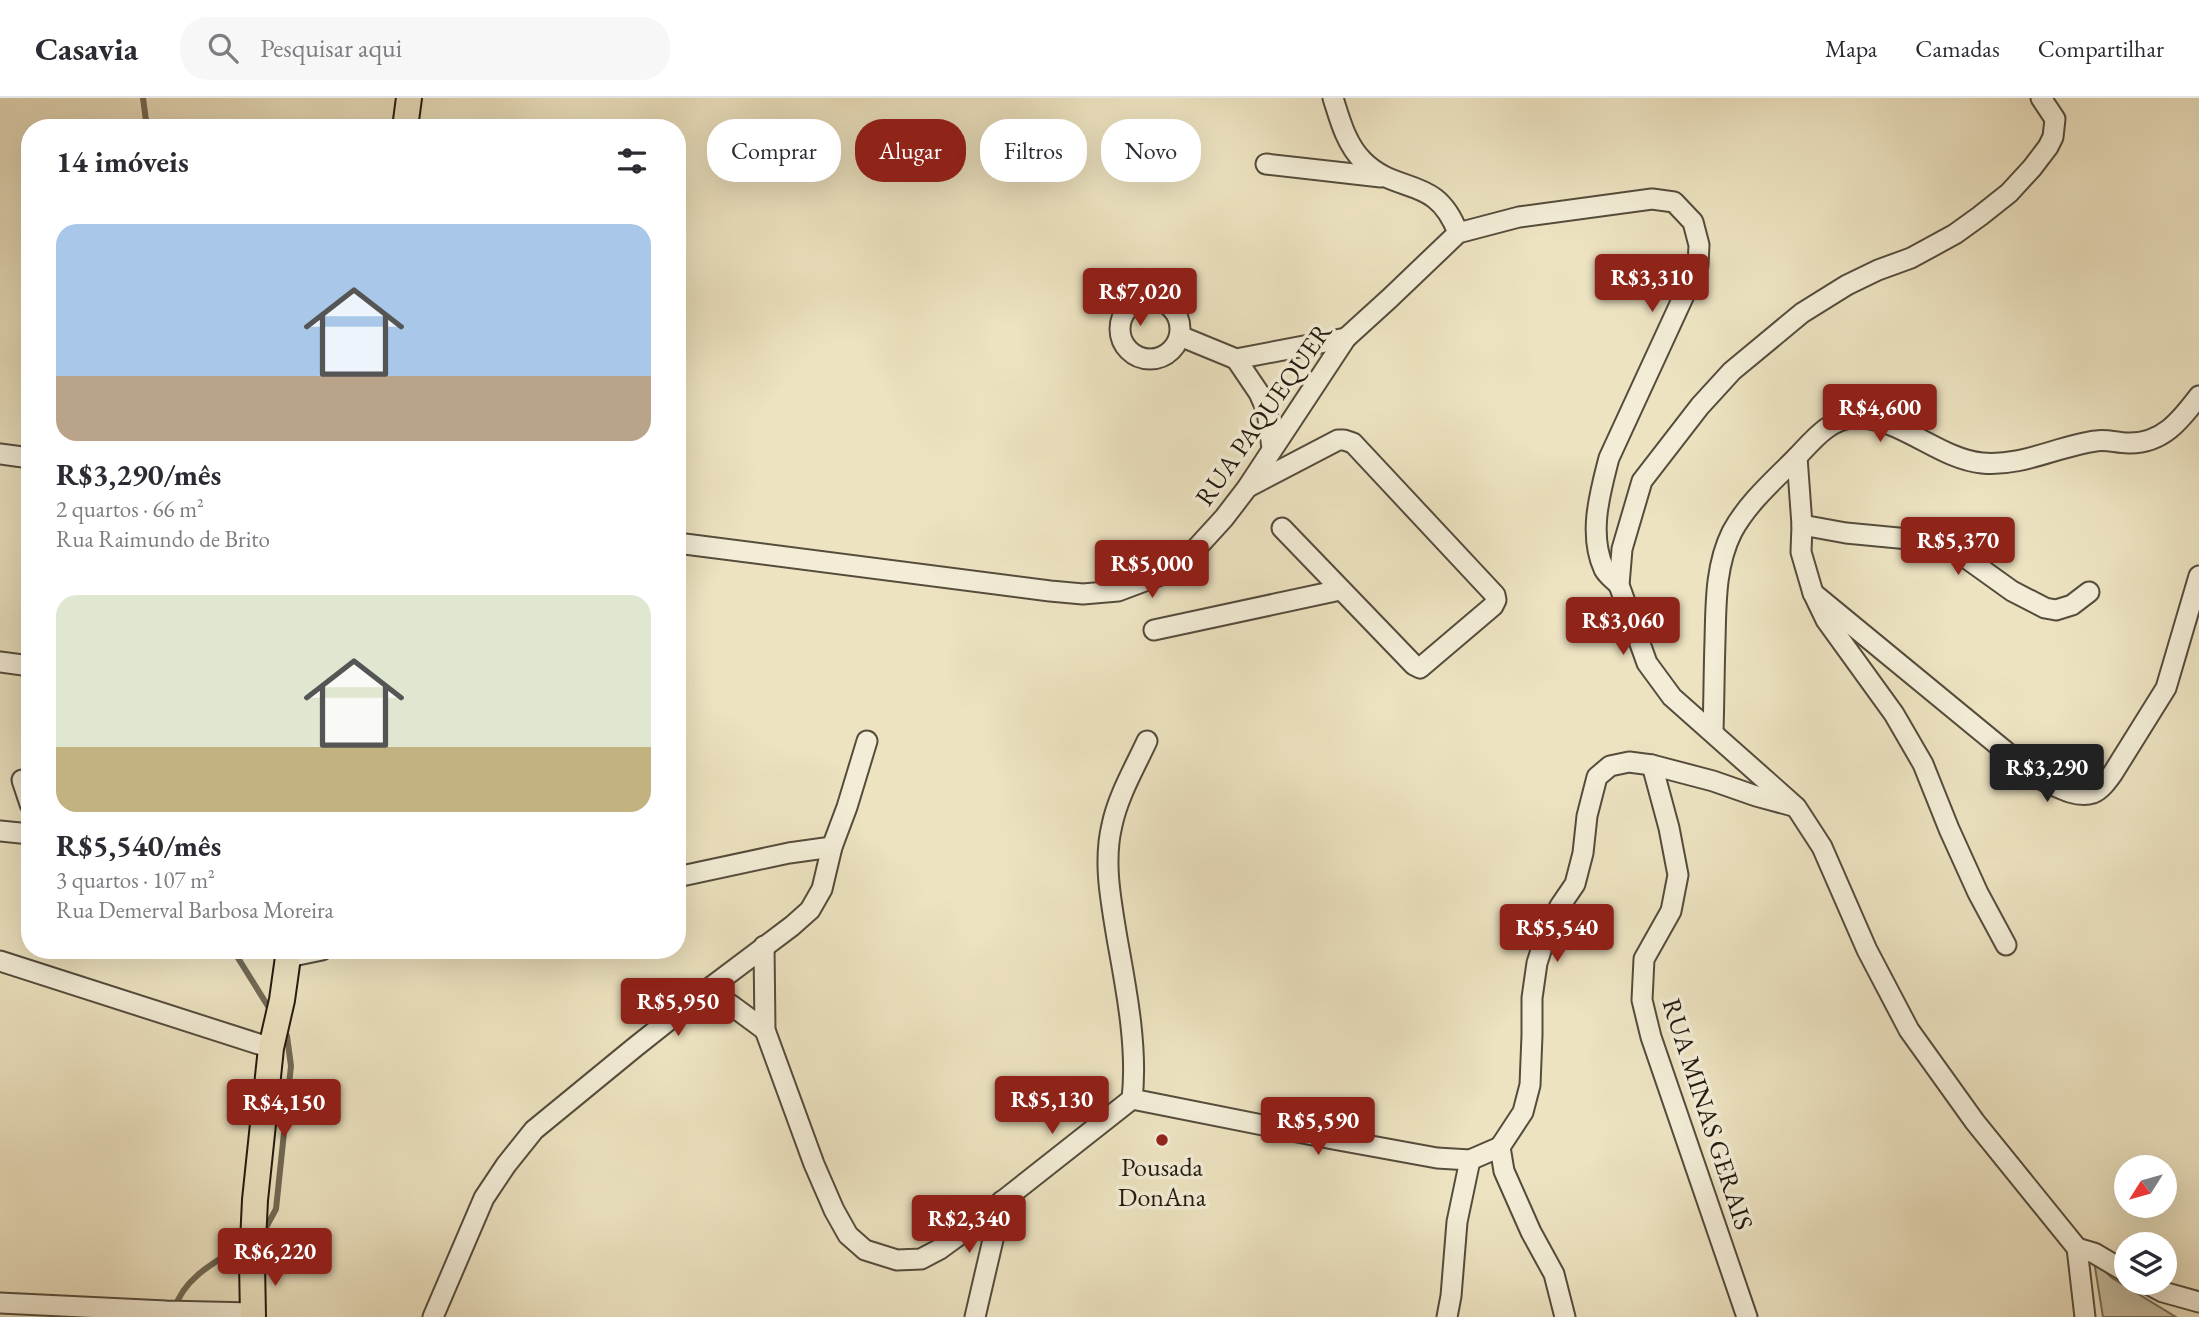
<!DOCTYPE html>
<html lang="pt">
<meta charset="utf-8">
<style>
body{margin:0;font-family:"EB Garamond",serif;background:#f7f7f7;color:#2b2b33;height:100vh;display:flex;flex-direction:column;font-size:26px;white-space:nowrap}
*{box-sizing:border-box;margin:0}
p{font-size:23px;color:#7c7c81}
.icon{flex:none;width:38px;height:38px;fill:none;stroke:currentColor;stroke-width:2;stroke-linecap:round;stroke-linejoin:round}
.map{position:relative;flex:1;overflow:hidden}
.side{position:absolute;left:21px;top:21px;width:665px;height:840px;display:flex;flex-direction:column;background:#fff;border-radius:28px;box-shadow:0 7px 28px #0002}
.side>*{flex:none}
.top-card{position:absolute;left:707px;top:21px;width:665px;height:63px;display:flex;gap:14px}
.needle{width:46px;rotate:233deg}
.fabs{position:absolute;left:2114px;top:1057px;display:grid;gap:14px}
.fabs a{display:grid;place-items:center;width:63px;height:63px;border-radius:50%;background:#fff;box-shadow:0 7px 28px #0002;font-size:35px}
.price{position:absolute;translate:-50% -60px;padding:0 16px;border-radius:7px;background:#8f2418;color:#fff;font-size:23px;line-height:46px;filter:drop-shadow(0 2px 4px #0008)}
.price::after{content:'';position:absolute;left:50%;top:42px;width:21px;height:16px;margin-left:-10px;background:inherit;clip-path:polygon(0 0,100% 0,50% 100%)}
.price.current{background:#222;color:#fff}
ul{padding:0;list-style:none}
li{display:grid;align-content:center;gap:14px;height:371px;padding:0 35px}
li span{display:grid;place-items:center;height:217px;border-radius:21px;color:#555}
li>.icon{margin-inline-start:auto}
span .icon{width:126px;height:126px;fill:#fffc;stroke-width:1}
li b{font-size:30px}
h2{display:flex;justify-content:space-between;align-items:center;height:84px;padding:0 35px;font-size:30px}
.chip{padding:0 24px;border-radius:28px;background:#fff;box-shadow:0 7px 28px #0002;font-size:24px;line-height:63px}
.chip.current{background:#8f2418;color:#fff}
header{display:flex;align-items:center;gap:42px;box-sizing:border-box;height:98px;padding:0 35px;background:#fff;border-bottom:2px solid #e1e1e2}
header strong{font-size:33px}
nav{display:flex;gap:38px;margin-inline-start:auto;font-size:24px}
.search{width:490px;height:63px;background:#f7f7f7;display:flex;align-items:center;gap:18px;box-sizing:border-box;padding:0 24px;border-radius:28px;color:#7c7c81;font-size:26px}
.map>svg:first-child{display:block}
.green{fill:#cac1a3;stroke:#766e59;stroke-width:2}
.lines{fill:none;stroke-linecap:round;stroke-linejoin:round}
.stream{stroke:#726a55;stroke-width:6}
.minor-casing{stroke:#554c3c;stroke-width:23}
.major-casing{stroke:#221a0f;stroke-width:28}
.minor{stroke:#f3edd7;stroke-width:19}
.major{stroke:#ede3c1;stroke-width:24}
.poi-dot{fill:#8f2418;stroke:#f3edd7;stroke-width:2.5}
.labels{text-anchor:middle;stroke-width:7;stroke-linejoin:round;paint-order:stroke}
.street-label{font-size:26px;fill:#221a0f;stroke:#f3edd7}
.poi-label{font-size:26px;fill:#221a0f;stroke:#f3edd7}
</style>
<header>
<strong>Casavia</strong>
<div class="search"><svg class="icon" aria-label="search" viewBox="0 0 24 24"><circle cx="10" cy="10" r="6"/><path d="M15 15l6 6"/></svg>Pesquisar aqui</div>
<nav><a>Mapa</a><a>Camadas</a><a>Compartilhar</a></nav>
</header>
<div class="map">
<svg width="2199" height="1219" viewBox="0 0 2199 1219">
<rect width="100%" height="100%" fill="#ede3c1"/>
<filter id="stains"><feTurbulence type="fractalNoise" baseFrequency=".00286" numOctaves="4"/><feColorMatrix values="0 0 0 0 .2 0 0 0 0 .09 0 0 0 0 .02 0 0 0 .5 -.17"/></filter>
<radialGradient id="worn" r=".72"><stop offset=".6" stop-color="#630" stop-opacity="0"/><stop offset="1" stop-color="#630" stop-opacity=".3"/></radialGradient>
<path class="green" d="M 2094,1163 L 2112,1180 L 2176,1219 L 2103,1219 Z"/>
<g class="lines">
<g class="stream">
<path d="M 143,0 L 147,30"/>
<path d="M 233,852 L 271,913"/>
<path d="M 263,1135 L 276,1111 L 291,968 L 287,938 L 282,931"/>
<path d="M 175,1210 C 184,1178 221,1161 247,1144"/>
</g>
<defs>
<g id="minor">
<path d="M 1333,0 C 1340,22 1346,46 1363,63 C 1398,98 1436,76 1458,135"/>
<path d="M 2041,0 L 2055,21 L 2053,39 L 2048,49 L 2032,70 L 2009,95 L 1980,118 L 1955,136 L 1911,160 L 1878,172 L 1847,187 L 1802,215 L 1732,273 L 1700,308 L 1642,383 L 1622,451 L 1619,487 L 1647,565 L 1672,599 L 1796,709 L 1822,749 L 1867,852 L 1909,932 L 1975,1024 L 2077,1150 L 2085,1219"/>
<path d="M 1266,66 L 1381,79"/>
<circle cx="1150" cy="231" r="30"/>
<path d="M 1180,238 L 1236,261 L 1346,240"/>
<path d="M 1236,261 L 1259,295 L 1267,313 L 1272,350"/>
<path d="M 0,356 L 30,360"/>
<path d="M 1797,359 L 1802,427 L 1801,454 L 1813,495 L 1826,522 L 1894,616 L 1923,666 L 1949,731 L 1978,795 L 2006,847"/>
<path d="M 1248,389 L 1338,342 L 1344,342 L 1353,345 L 1495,497 L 1496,502 L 1493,508 L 1420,570 L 1414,567 L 1282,430"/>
<path d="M 1802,427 L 1846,435 L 1940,444 L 1959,455 L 2012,493 L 2045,510 L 2056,512 L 2072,507 L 2089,494"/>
<path d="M 677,445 L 1050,493 L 1083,496 L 1118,493 L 1166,475 L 1192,455 L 1224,420 L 1247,390 L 1346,240 L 1390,200 L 1458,135 L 1519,119 L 1652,101 L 1674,104 L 1693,124 L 1699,147 L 1698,167 L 1609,360 C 1600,395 1588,436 1604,471 C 1607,477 1614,482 1619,487"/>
<path d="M 1813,495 L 2038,680 C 2054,687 2075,701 2093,695 C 2101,692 2108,682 2113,675 L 2166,590 L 2199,478"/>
<path d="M 1154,532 L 1340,492"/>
<path d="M 0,564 L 30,568"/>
<path d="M 1713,633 C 1714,603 1714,573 1715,543 C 1716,507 1715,468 1732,434 C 1747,406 1772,384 1794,362 C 1810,346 1828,321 1853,320 C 1898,317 1938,361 1982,365 C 2021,369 2058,348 2096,343 C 2106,341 2117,345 2128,345 C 2162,346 2180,323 2199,298"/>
<path d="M 1652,667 L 1669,730 L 1678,777 L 1671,813 L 1644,861 L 1642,902 L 1651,939 L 1747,1219"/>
<path d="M 22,682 L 30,706"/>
<path d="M 0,733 L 30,736"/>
<path d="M 677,779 L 789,755 L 832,749"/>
<path d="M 764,848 L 765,932 L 814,1066 L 834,1112 L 848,1137 L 865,1152 L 897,1162 L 921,1161 L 940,1151 L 962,1135 L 1132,1001 C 1138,950 1126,890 1117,840 C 1111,803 1103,764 1112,727 C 1118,698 1135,669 1147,643"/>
<path d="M 288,859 L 322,852"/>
<path d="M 0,863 L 271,950"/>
<path d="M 707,892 L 731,907 L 765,932"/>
<path d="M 1132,1001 L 1333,1041 L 1437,1060 L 1470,1062 L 1500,1049"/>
<path d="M 2077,1150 L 2094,1155 L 2126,1174"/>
<path d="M 2146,1185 L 2163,1194 L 2199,1204"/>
<path d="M 0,1205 L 166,1213 L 252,1215"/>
<path d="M 433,1219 L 484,1100 L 506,1067 L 534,1032 L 634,950 L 707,892 L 792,828 L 810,812 L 822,791 L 832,749 L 847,709 L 867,643"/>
<path d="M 975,1219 L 1002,1103"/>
<path d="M 1447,1219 L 1451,1198 L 1457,1124 L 1470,1062"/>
<path d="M 1565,1219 L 1554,1176 L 1531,1134 L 1504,1073 L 1500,1049 L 1523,1014 L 1530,987 L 1532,937 L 1532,900 L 1537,865 L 1547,834 L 1560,808 L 1575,786 L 1583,755 L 1587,718 L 1597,679 L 1610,668 L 1629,664 L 1652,667 L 1713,683 L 1756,698 L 1793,708"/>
</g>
<g id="major">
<path d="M 405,30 L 409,0"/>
<path d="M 253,1219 L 252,1165 L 255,1102 L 271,950 L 282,902 L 289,852"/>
</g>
</defs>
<use href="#minor" class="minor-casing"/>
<use href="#major" class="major-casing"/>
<use href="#minor" class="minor"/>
<use href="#major" class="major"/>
</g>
<circle class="poi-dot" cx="1162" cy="1042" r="7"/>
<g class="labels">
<g class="street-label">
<text transform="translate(1263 316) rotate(-55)" y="9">RUA PAQUEQUER</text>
<text transform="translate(1708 1016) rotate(72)" y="9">RUA MINAS GERAIS</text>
</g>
<g class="poi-label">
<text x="1162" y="1078">Pousada<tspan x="1162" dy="30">DonAna</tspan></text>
</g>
</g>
<rect width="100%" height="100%" filter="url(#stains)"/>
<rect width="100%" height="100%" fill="url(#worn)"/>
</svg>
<div class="fabs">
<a><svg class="needle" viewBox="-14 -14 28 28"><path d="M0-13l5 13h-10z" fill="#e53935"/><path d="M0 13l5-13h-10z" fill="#7c7c81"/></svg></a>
<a><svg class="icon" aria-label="layers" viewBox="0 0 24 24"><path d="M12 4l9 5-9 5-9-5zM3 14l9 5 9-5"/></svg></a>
</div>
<b class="price" style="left:1652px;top:216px">R$3,310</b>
<b class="price" style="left:1140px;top:230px">R$7,020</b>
<b class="price" style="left:1880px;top:346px">R$4,600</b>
<b class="price" style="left:1958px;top:479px">R$5,370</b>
<b class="price" style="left:1152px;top:502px">R$5,000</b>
<b class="price" style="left:1623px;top:559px">R$3,060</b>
<b class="price current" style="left:2047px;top:706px">R$3,290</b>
<b class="price" style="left:1557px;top:866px">R$5,540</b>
<b class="price" style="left:678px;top:940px">R$5,950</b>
<b class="price" style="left:1052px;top:1038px">R$5,130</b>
<b class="price" style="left:284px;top:1041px">R$4,150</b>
<b class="price" style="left:1318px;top:1059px">R$5,590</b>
<b class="price" style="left:969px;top:1157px">R$2,340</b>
<b class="price" style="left:275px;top:1190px">R$6,220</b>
<div class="top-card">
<a class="chip">Comprar</a>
<a class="chip current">Alugar</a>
<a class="chip">Filtros</a>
<a class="chip">Novo</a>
</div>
<section class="side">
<h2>14 imóveis<svg class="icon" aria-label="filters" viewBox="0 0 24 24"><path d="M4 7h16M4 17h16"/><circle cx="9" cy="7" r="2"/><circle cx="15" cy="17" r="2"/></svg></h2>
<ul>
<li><span style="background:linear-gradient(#a9c7e8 70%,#b9a48a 0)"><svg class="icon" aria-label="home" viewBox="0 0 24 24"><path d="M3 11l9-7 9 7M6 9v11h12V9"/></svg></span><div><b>R$3,290/mês</b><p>2 quartos · 66 m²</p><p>Rua Raimundo de Brito</p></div></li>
<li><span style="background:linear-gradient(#dfe7d0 70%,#c2b280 0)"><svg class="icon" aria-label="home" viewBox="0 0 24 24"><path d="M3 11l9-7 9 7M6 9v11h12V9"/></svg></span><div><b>R$5,540/mês</b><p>3 quartos · 107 m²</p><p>Rua Demerval Barbosa Moreira</p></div></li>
</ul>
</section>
</div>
